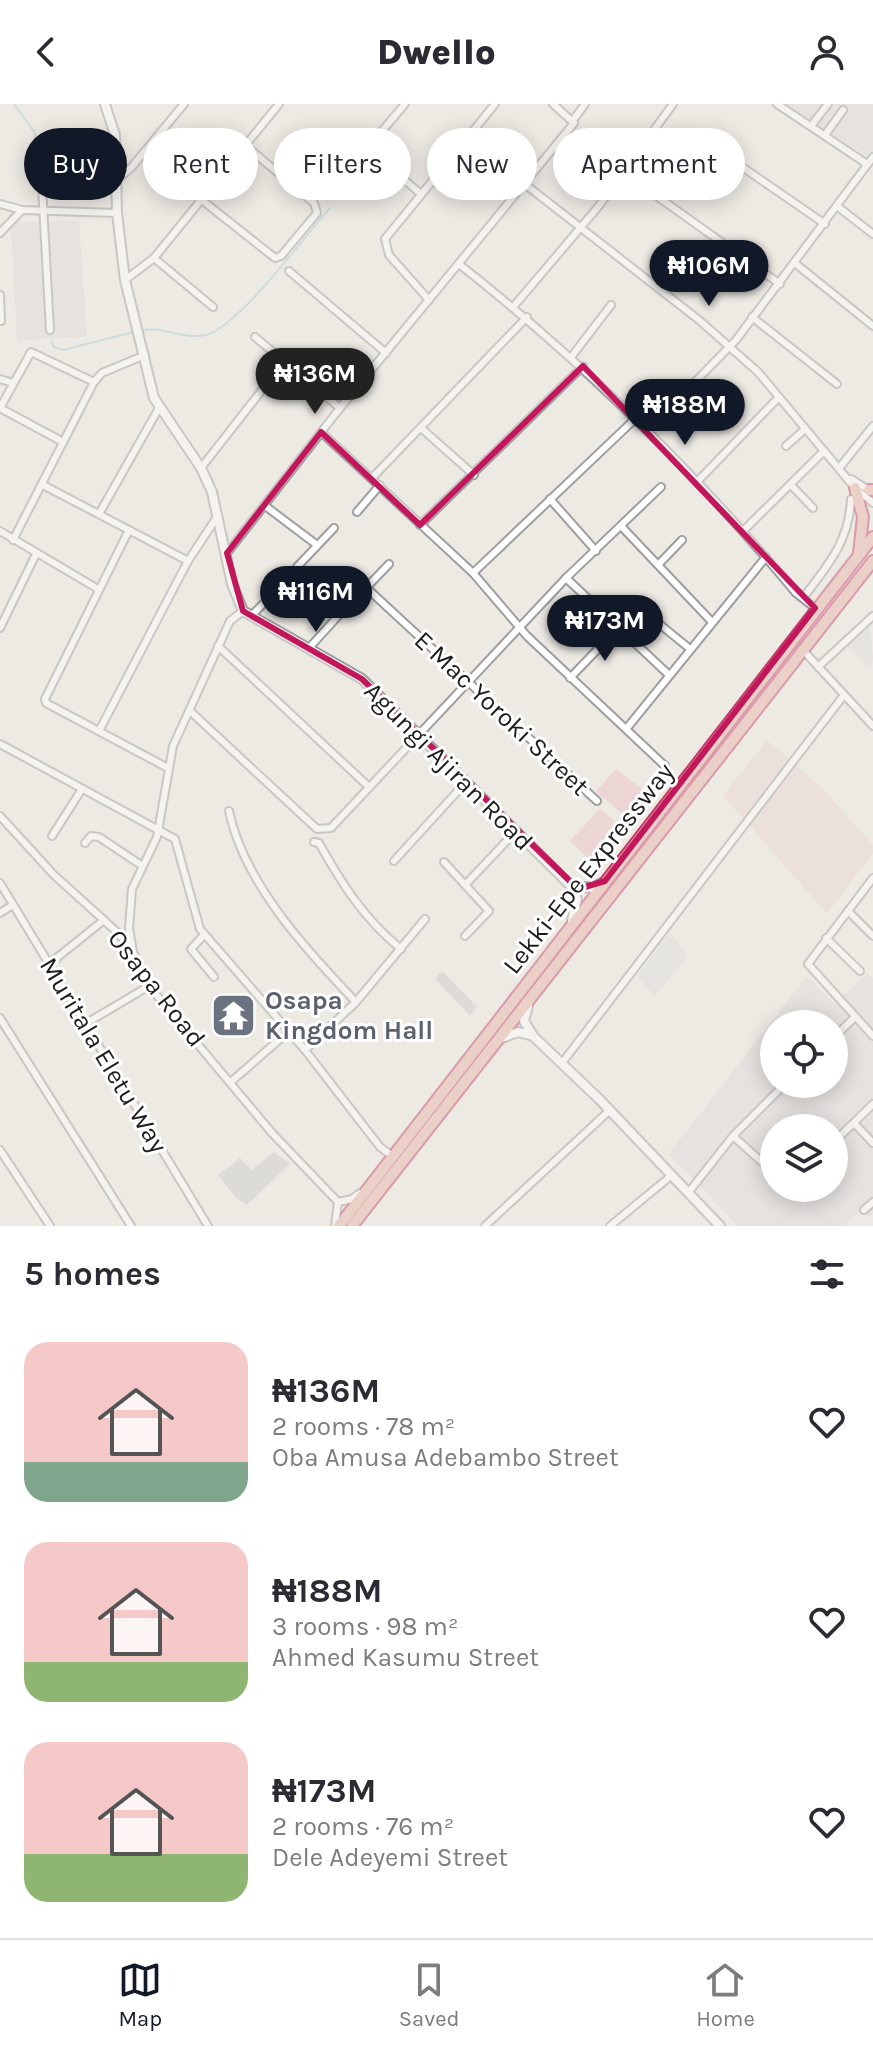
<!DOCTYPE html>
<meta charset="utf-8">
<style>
body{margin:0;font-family:Karla,sans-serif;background:#f2f2f3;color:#2b2b33;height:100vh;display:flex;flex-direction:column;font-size:30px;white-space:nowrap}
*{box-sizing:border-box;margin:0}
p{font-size:26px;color:#7c7c81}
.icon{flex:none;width:44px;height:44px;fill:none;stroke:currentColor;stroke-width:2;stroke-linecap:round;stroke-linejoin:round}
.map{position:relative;height:1122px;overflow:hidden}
.side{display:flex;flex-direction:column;background:#fff;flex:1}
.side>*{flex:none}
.top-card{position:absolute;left:24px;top:24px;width:826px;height:72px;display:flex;gap:16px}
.tools{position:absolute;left:760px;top:906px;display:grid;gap:16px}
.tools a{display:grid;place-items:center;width:88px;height:88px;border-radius:50%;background:#fff;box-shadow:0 4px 20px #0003;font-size:40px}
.price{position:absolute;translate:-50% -68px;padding:0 18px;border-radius:28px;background:#111827;color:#fff;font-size:26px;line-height:52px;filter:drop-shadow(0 2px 4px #0008)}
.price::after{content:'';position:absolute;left:50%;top:48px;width:24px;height:18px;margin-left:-12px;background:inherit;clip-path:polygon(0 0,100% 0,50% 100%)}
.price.active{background:#222;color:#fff}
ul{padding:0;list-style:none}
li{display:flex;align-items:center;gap:24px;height:200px;padding:0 24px}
li span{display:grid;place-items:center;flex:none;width:224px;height:160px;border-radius:24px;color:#555}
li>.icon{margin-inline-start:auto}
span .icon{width:96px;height:96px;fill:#fffc;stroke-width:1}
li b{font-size:34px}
h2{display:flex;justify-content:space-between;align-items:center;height:96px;padding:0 24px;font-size:34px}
.pill{padding:0 28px;border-radius:36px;background:#fff;box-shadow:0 4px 20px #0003;font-size:28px;line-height:72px}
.pill.active{background:#111827;color:#fff}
header{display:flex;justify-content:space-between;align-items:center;height:104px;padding:0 24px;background:#fff;font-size:36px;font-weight:800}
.tab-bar{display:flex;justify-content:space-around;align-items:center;height:112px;border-top:2px solid #e1e1e2;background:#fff;font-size:22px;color:#7c7c81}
.tab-bar a{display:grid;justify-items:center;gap:4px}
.tab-bar .active{color:#111827}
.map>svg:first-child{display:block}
.residential{fill:#dbdada;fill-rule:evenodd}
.commercial{fill:#ecd5d5}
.religious{fill:#cbcbcb}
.parking{fill:#ddd}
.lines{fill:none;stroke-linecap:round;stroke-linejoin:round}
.stream{stroke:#a9ccd6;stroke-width:2}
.minor-casing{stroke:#9e9e9e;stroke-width:10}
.tertiary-casing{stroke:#9e9e9e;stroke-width:12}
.trunk-casing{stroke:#c4386a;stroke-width:14}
.minor{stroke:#fff;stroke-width:6}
.tertiary{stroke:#fff;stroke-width:8}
.trunk{stroke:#e6b2a4;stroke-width:10}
.marked{fill:none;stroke:#c2185b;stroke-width:6;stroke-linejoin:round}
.labels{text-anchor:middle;stroke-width:6;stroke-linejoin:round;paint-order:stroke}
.street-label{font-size:26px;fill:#1d1d1d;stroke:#fff}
.worship-label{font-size:26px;font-weight:bold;fill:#5b616d;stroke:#fff;text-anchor:start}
</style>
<header><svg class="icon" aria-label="back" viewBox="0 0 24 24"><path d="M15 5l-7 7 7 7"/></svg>Dwello<svg class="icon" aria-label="person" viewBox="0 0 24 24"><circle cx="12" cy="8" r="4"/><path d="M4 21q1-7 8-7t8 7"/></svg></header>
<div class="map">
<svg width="873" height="1122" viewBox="0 0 873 1122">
<rect width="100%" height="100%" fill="#edeae4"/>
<g class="residential">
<path d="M 782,0 L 873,0 L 873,56 Z"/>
<path d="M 79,117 L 87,232 L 17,237 L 11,123 L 16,118 Z"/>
<path d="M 867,869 L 873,875 L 873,1109 L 867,1114 L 860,1107 L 844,1122 L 738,1122 L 669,1050 L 806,873 L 835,900 ZM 774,920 L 834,920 L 834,980 L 774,980 ZM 774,1024 L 834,1024 L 834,1084 L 774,1084 Z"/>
</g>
<g class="commercial">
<path d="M 767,636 L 820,682 L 873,741 L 873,749 L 827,810 L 723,691 Z"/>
<path d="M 616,665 L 651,692 L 630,717 L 596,687 Z"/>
<path d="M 600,705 L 624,725 L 595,761 L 570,737 Z"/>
</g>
<g class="religious">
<path d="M 442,867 L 477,903 L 470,912 L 435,875 Z"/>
<path d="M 274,1048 L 290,1060 L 247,1101 L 235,1093 L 218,1071 L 240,1054 L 251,1066 Z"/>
</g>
<g class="parking">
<path d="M 870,522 L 873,555 L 867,563 L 848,543 Z"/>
<path d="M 670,828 L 687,853 L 655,892 L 637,872 Z"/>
</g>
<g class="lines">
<g class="stream">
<path d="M 14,0 L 35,29 L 39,77"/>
<path d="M 140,227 C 162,221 182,236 206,231 C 239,222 305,132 330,104"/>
<path d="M 51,237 L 54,243 L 63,246 L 134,228"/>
</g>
<defs>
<g id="minor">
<path d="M 777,0 L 867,60"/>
<path d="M 574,15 L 585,0"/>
<path d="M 811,22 L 828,0"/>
<path d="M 825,31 L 843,6"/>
<path d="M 703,36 L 825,120"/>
<path d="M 368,45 L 421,90"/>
<path d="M 40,47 L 50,226"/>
<path d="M 623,68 L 780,180"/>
<path d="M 118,75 L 131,64 L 184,0"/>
<path d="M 526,81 L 699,216 L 758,268 L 855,384 L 873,399"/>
<path d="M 329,89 L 405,0"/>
<path d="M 203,97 L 275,154 L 281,152 L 317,109 L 314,99 L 246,42"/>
<path d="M 0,100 L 22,106 L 117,109"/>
<path d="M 838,103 L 873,130"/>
<path d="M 0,129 L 22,106"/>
<path d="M 154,154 L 213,203"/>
<path d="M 459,160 C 583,258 694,367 796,489 L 815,504"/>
<path d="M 796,160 L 873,222"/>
<path d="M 289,167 L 386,249"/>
<path d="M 125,176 L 154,154 L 279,0"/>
<path d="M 0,191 L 1,217"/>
<path d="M 429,196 L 389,151 L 385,135 L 495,0"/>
<path d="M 514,202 L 598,103 L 673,0"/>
<path d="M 752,213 L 837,280"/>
<path d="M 255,233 L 340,304"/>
<path d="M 572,252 L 611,201"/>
<path d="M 0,275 L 13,279"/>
<path d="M 0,304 L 31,248 L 94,278"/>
<path d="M 0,304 L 63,338"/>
<path d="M 421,324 L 474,371"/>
<path d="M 648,326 L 736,236 L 873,53"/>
<path d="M 321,328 L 473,469 L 527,532 L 665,662"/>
<path d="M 786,342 L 805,325"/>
<path d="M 840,363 L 873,322"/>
<path d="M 201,364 L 273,272"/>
<path d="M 372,374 L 527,213"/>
<path d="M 851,375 L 872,388"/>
<path d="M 697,378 L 778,294"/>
<path d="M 43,381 L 188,457"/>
<path d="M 791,381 L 813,404"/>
<path d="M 550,395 L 596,447"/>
<path d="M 264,401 L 317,441"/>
<path d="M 357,408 L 380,381"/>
<path d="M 99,410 L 159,304"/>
<path d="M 420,421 L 583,262"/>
<path d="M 621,422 L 711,517"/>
<path d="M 129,426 L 45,595 L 46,599 L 168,664"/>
<path d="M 0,427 L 98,485"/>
<path d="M 743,427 L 824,347"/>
<path d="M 13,436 L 94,278 L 102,269 L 145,251"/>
<path d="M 227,449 L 340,304 L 574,19 L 553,0"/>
<path d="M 658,461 L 682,436"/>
<path d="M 297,463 L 334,424"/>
<path d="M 473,469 L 636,314"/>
<path d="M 566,474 L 669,571"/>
<path d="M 364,486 L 389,460"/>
<path d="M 803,494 C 828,461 849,438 851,395"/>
<path d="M 635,500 L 690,545"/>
<path d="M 251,512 L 287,476"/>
<path d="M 0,524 L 36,450"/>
<path d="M 218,542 L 369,683"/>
<path d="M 309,544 L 359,489 L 371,488 L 597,697"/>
<path d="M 802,545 L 873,622"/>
<path d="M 818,563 L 873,512"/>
<path d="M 570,574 L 618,524"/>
<path d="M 190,607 L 317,725 L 331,724 L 566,474 L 661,383"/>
<path d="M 627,624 L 766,453"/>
<path d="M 99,627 L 188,457 L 217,413"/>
<path d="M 0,640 L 175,735 L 200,825 L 305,946 L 380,1043 L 392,1052"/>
<path d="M 229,707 C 244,779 306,846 356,898"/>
<path d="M 0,712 L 54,771 L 117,828 L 133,848 L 149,882 L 272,1029 L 338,1098"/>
<path d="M 52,732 L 82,685"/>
<path d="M 314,738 L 319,739 C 342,780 364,815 401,845"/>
<path d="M 85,739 L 91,732 L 99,733 L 141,761"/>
<path d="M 394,757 L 466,678"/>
<path d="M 444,758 L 489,807 L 465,832"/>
<path d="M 873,774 L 808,860 L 873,932"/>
<path d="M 0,779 L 208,1122"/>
<path d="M 467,779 L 515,728"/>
<path d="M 848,807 L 873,832"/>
<path d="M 0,809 L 13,801"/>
<path d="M 204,831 L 191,845 L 214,873"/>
<path d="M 826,834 L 860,867"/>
<path d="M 133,848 L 129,824 L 132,785 L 157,733 L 173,642 L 230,517 L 243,507"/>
<path d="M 49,860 L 104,816"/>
<path d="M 0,914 L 131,1122"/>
<path d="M 85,920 L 149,882"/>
<path d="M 834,933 L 855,913"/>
<path d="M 305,946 L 356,898 L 425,815"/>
<path d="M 562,959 L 844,591"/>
<path d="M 232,977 L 288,928"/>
<path d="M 854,1019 L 873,1039"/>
<path d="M 733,1032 L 774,1069"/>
<path d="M 834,1038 L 873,1000"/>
<path d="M 0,1046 L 50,1122"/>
<path d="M 688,1089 L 733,1032 L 785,980"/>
<path d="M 338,1098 L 352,1095 L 360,1089"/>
<path d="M 864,1106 L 873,1098"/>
<path d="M 335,1122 L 338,1098"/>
<path d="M 485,1122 L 610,1006"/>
<path d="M 610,1122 L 672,1071"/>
</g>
<g id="tertiary">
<path d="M 105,0 L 115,31 L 117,109 L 125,176 L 154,294 L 201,364 L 212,388 L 232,480 L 243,507 L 362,575 L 570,781 L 577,795 L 572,817"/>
<path d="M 572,782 L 592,784 L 604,778"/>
<path d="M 528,902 L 524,917 L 534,933 L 599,995 L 720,1122"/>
<path d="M 502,934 L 518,928 L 530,931"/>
</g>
<g id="trunk">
<path d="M 855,384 L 863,413 L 859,449"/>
<path d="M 869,386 L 873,386"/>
<path d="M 339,1122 L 873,433"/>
<path d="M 352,1122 L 873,457"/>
</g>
</defs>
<use href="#minor" class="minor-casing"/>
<use href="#tertiary" class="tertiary-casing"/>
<use href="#trunk" class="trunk-casing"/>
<use href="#minor" class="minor"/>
<use href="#tertiary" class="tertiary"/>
<use href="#trunk" class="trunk"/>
</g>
<path d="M0 0H873V1122H0ZM 583,262 L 815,504 L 605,777 L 578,785 L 362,575 L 243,507 L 227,449 L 321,328 L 420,421 Z" fill="#edeae4" fill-opacity=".55" fill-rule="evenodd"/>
<path class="marked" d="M 583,262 L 815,504 L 605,777 L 578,785 L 362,575 L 243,507 L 227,449 L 321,328 L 420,421 Z"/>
<defs>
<symbol id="temple-square" viewBox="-11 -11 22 22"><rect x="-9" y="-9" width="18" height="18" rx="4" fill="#6b7280" stroke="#fff"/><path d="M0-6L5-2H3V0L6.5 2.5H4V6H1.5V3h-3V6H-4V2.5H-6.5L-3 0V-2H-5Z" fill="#fff"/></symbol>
</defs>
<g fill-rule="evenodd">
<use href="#temple-square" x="208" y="886" width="51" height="51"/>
</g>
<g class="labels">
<g class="street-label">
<text transform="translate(502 609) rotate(43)" y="9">E Mac Yoroki Street</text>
<text transform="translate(449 662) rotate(45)" y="9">Agungi Ajiran Road</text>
<text transform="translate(588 764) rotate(-52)" y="9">Lekki-Epe Expressway</text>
<text transform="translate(157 884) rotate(52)" y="9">Osapa Road</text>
<text transform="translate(104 951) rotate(59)" y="9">Muritala Eletu Way</text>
</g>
<g class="worship-label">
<text x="265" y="905">Osapa<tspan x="265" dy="30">Kingdom Hall</tspan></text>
</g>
</g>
</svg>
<div class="tools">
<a><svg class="icon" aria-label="locate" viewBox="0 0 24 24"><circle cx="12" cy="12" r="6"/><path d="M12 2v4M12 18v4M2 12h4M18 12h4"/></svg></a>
<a><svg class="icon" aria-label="layers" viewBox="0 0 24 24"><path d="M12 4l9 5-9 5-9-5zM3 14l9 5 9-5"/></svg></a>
</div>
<b class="price" style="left:709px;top:204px">₦106M</b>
<b class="price active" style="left:315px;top:312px">₦136M</b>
<b class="price" style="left:685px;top:343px">₦188M</b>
<b class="price" style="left:316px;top:530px">₦116M</b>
<b class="price" style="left:605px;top:559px">₦173M</b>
<div class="top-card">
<a class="pill active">Buy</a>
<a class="pill">Rent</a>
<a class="pill">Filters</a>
<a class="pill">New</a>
<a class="pill">Apartment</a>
</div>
</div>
<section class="side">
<h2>5 homes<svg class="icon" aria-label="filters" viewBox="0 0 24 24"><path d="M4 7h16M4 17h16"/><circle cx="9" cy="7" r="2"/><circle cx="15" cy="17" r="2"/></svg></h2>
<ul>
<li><span style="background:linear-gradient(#f6c9c9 75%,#7fa58c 0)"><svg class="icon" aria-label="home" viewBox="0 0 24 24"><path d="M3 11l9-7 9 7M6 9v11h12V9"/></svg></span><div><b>₦136M</b><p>2 rooms · 78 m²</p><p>Oba Amusa Adebambo Street</p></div><svg class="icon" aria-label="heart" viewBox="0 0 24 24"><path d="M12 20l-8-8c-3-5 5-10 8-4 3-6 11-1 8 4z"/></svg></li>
<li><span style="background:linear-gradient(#f6c9c9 75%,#8fb573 0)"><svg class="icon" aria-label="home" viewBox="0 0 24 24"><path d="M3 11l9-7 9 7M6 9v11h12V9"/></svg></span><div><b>₦188M</b><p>3 rooms · 98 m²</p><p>Ahmed Kasumu Street</p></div><svg class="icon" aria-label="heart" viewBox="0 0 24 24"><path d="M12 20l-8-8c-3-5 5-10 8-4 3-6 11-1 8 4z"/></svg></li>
<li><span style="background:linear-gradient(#f6c9c9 70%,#8fb573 0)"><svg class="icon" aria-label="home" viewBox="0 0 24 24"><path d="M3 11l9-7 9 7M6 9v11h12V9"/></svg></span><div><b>₦173M</b><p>2 rooms · 76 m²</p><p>Dele Adeyemi Street</p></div><svg class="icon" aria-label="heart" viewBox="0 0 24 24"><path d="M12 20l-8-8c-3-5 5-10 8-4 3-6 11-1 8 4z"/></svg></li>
</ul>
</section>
<nav class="tab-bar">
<a class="active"><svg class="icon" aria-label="map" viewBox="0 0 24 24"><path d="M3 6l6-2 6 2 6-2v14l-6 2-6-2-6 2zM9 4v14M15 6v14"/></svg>Map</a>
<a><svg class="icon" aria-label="saved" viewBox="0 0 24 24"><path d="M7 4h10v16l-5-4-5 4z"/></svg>Saved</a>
<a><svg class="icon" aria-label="home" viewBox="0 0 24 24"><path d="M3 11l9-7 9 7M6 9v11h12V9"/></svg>Home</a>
</nav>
